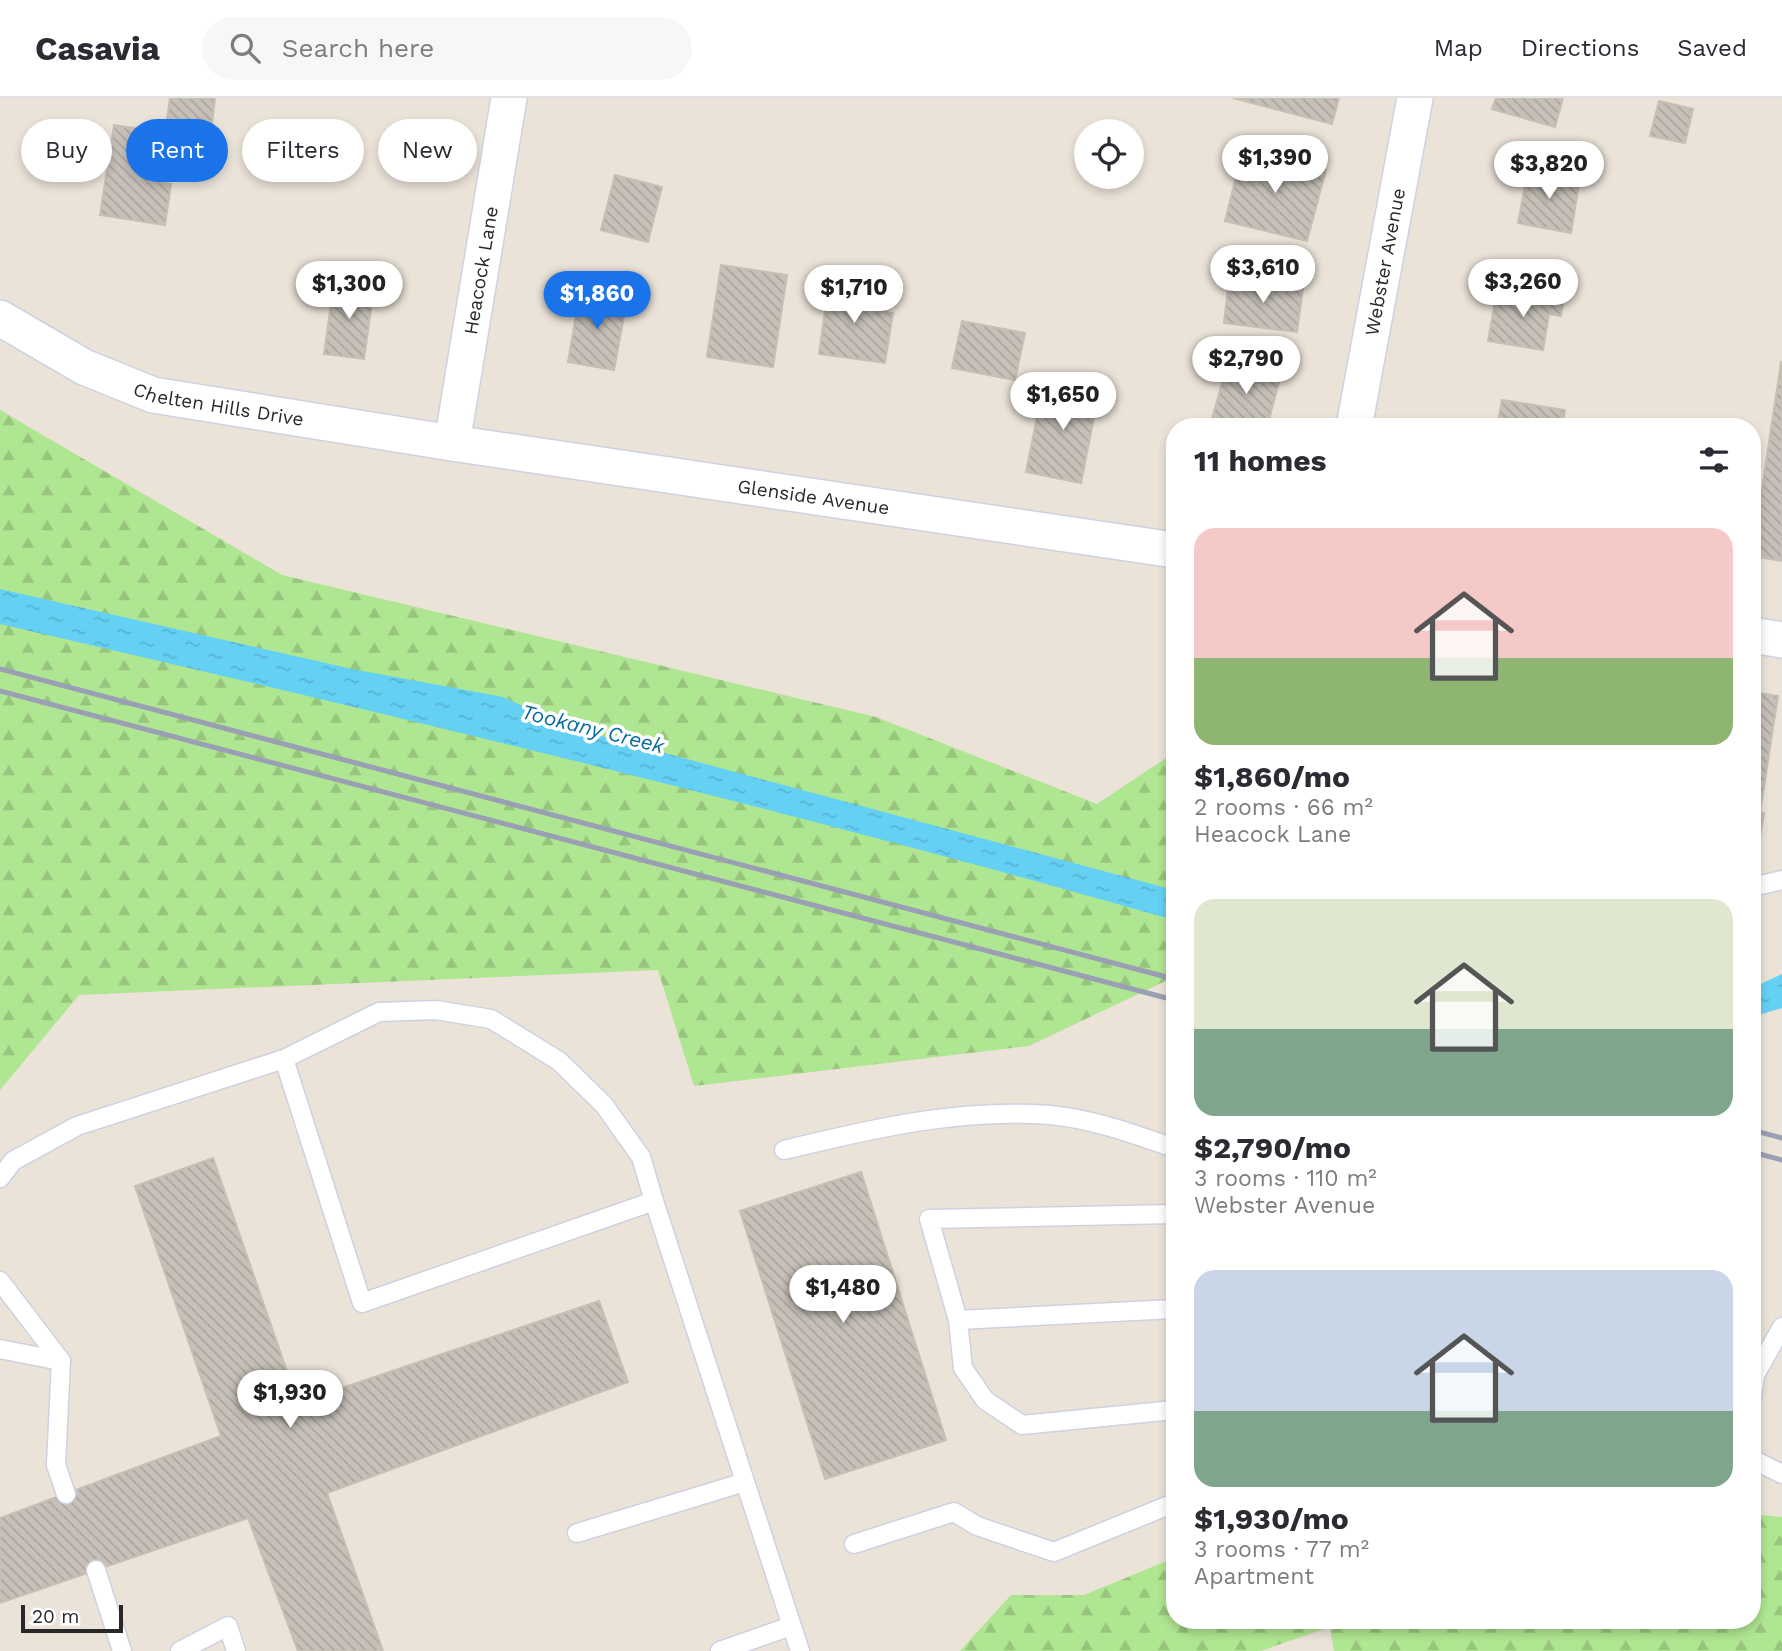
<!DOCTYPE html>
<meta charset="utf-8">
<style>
body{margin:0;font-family:"Work Sans",sans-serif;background:#f7f7f7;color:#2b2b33;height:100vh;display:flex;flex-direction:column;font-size:26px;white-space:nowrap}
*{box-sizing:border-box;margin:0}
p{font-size:23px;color:#7c7c81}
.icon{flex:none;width:38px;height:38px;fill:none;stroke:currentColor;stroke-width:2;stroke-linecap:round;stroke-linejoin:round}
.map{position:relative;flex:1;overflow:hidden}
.side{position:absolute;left:1166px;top:320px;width:595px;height:1211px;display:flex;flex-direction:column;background:#fff;border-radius:28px;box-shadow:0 4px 10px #0003}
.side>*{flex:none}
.top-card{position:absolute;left:21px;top:21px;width:665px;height:63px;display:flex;gap:14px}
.controls{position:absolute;left:1074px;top:21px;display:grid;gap:14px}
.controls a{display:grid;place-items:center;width:70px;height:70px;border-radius:50%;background:#fff;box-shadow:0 4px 10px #0003;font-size:35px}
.scale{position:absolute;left:21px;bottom:18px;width:102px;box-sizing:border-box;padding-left:7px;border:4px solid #282828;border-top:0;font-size:19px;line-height:24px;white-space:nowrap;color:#282828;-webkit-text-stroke:5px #fff;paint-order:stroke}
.price{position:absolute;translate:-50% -60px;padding:0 16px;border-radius:24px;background:#fff;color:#222;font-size:23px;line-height:46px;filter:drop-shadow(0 2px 4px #0008)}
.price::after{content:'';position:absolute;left:50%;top:42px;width:21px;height:16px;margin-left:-10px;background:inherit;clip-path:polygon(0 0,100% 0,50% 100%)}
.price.selected{background:#1a73e8;color:#fff}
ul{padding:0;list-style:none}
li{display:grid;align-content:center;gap:14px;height:371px;padding:0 28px}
li span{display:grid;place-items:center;height:217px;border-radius:21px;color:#555}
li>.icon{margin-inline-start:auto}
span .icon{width:126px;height:126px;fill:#fffc;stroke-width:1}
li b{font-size:30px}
h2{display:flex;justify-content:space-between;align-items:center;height:84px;padding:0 28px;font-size:30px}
.pill{padding:0 24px;border-radius:32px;background:#fff;box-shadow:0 4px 10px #0003;font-size:24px;line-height:63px}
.pill.selected{background:#1a73e8;color:#fff}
header{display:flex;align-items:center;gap:42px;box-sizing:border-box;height:98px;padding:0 35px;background:#fff;border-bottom:2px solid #e1e1e2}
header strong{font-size:33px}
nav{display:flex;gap:38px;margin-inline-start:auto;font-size:24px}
.search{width:490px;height:63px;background:#f7f7f7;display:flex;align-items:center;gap:18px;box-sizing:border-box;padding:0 24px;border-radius:38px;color:#7c7c81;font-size:26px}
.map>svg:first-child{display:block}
.forest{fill:url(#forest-firs)}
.water{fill:url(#water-ripples)}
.building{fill:url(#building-back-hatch);stroke:#c6bfb2;stroke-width:2}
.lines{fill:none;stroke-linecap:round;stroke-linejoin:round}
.lane-casing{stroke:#cdd2e2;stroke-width:21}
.street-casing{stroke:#cdd2e2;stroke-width:38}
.lane{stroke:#fff;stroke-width:18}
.street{stroke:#fff;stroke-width:35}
.rail{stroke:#9b9fb3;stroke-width:5}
.labels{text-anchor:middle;stroke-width:7;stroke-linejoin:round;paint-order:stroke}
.street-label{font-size:19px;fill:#282828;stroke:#fff}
.water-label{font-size:21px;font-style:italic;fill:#066b9d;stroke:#fff}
</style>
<header>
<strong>Casavia</strong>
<div class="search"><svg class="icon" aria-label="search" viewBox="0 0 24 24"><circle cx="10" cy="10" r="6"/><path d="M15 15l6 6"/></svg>Search here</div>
<nav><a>Map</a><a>Directions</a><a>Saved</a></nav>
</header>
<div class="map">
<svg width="1782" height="1553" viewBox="0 0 1782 1553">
<defs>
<pattern id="forest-firs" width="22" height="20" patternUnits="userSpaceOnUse" patternTransform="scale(1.75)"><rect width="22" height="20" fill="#afe691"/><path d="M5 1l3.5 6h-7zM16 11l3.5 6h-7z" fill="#97c57d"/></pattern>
<pattern id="water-ripples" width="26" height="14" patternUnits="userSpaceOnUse" patternTransform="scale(1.75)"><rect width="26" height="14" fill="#64d0f4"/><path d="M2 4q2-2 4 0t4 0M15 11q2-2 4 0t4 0" fill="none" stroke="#57b3d1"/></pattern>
<pattern id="building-back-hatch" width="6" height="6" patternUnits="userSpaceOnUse" patternTransform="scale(1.75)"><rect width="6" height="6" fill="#c6c0b8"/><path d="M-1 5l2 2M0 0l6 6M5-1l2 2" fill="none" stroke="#aaa59e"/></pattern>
</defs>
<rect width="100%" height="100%" fill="#ebe3d8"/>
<g class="forest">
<path d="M 0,312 L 282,477 L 876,619 L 1097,706 L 1172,656 L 1174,879 L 1029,948 L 694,988 L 658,872 L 79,897 L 0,992 Z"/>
<path d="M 1752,1416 L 1782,1419 L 1782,1553 L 1334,1553 L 1330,1529 L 1261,1553 L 960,1553 L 1011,1497 L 1084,1497 L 1174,1460 L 1174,1522 L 1752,1522 Z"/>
</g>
<g class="water">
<path d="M 0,491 L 352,571 L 503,599 L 568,629 L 1174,792 L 1174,822 C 786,711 394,617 0,526 Z"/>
<path d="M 1782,876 L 1782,910 L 1752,919 L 1752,890 Z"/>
</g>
<g class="building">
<path d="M 170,0 L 215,0 L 212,26 L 167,21 Z"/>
<path d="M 1233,0 L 1339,0 L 1332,26 Z"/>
<path d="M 1496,0 L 1563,0 L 1555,29 L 1492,11 Z"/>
<path d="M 1659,3 L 1693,11 L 1685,45 L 1650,38 Z"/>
<path d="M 114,27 L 167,35 L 159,84 L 171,86 L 165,127 L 100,117 Z"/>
<path d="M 1243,51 L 1326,72 L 1307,143 L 1225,123 Z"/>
<path d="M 1528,72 L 1580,80 L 1571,135 L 1518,125 Z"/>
<path d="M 615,77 L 662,89 L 648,144 L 601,132 Z"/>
<path d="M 721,167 L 787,177 L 773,269 L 707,259 Z"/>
<path d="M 1229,181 L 1303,190 L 1297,234 L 1224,225 Z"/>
<path d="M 829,184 L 873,191 L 870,211 L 893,215 L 885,265 L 819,256 Z"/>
<path d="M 334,185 L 374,190 L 364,261 L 324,256 Z"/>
<path d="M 1532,191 L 1546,192 L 1550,204 L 1563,206 L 1561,218 L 1549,216 L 1543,252 L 1488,243 L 1496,198 L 1505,199 L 1506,195 L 1524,199 Z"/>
<path d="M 580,194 L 627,202 L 614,272 L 568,264 Z"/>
<path d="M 962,223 L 1025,235 L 1015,282 L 952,270 Z"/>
<path d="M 1228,263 L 1281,277 L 1267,329 L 1242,329 L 1212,321 Z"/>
<path d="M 1781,264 L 1782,265 L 1782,463 L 1752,458 Z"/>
<path d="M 1044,284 L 1099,294 L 1081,385 L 1026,374 Z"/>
<path d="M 1502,302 L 1565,312 L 1562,329 L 1497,329 Z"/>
<path d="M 1752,594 L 1778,598 L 1760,714 L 1764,715 L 1757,758 L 1752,757 Z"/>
<path d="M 213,1060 L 298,1305 L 599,1203 L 628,1284 L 327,1395 L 383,1553 L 298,1553 L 248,1420 L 0,1505 L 0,1420 L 221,1338 L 135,1088 Z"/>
<path d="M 861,1074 L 946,1342 L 825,1381 L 740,1113 Z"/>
</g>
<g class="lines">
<defs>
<g id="lane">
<path d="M 1752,789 L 1782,782"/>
<path d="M 784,1052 C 871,1031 959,1010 1050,1017 C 1093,1021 1134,1036 1174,1050"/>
<path d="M 0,1080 L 13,1063 L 77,1028 L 284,961 L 379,914 L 436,912 L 491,921 L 559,963 L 604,1007 L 641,1059 L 654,1103 L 362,1205 L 284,961"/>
<path d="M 654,1103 L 800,1553"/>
<path d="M 0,1183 L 61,1263 L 56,1367 L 66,1396"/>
<path d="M 1174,1211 L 958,1222 L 963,1270 L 985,1302 L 1022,1327 L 1174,1312"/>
<path d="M 958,1222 L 929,1121 L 1174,1116"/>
<path d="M 0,1251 L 61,1263"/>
<path d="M 1752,1299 L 1755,1277 L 1782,1229"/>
<path d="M 1752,1361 L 1782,1376"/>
<path d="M 577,1435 L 745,1384"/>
<path d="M 854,1446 L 954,1414 L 977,1428 L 1054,1454 L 1174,1405"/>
<path d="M 96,1472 L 122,1553"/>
<path d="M 180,1553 L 228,1528 L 236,1553"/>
<path d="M 720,1553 L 791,1528"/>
</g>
<g id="street">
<path id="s1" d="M 0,220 L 84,269 L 153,297 L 452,345 L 1174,452"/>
<path id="s2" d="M 1354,329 L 1415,0"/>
<path id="s3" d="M 452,345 L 509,0"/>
<path d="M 1752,537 L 1782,542"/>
</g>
</defs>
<use href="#lane" class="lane-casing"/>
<use href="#street" class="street-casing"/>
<use href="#lane" class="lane"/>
<use href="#street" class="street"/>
<g class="rail">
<path d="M 0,571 L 1174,881"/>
<path d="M 0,593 L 1174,902"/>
<path d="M 1752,1032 L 1782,1040"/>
<path d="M 1752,1054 L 1782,1062"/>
</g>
</g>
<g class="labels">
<g class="street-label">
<text dy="7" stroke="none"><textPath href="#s2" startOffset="168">Webster Avenue</textPath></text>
<text dy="7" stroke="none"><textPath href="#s3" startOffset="175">Heacock Lane</textPath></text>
<text dy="7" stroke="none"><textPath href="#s1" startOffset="238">Chelten Hills Drive</textPath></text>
<text dy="7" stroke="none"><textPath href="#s1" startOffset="840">Glenside Avenue</textPath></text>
</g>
<g class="water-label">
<text transform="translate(593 631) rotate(14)" y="7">Tookany Creek</text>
</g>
</g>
</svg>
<div class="controls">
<a><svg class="icon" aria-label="locate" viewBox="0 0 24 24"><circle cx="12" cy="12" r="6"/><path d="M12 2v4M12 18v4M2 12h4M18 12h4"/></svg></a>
</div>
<div class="scale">20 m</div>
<b class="price" style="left:1275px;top:97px">$1,390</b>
<b class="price" style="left:1549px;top:103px">$3,820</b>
<b class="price" style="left:1263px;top:207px">$3,610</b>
<b class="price" style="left:1523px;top:221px">$3,260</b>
<b class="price" style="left:349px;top:223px">$1,300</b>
<b class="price" style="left:854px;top:227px">$1,710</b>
<b class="price selected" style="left:597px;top:233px">$1,860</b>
<b class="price" style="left:1246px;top:298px">$2,790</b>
<b class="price" style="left:1063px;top:334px">$1,650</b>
<b class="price" style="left:843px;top:1227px">$1,480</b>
<b class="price" style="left:290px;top:1332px">$1,930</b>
<div class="top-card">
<a class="pill">Buy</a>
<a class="pill selected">Rent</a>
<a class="pill">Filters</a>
<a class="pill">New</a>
</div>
<section class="side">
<h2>11 homes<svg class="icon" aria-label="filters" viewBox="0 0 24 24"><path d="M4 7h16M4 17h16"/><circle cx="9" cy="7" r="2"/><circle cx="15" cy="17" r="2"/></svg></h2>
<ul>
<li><span style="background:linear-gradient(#f6c9c9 60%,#8fb573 0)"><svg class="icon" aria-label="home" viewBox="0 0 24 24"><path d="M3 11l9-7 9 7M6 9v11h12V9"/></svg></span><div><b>$1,860/mo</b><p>2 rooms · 66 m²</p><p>Heacock Lane</p></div></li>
<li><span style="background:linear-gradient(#dfe7d0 60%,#7fa58c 0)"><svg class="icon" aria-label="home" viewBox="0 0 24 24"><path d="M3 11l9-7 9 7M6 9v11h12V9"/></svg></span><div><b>$2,790/mo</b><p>3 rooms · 110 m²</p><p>Webster Avenue</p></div></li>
<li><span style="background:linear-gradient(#c9d6e8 65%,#7fa58c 0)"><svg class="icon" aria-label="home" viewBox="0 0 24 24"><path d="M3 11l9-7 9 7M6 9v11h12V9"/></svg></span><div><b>$1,930/mo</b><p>3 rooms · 77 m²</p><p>Apartment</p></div></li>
</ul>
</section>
</div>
